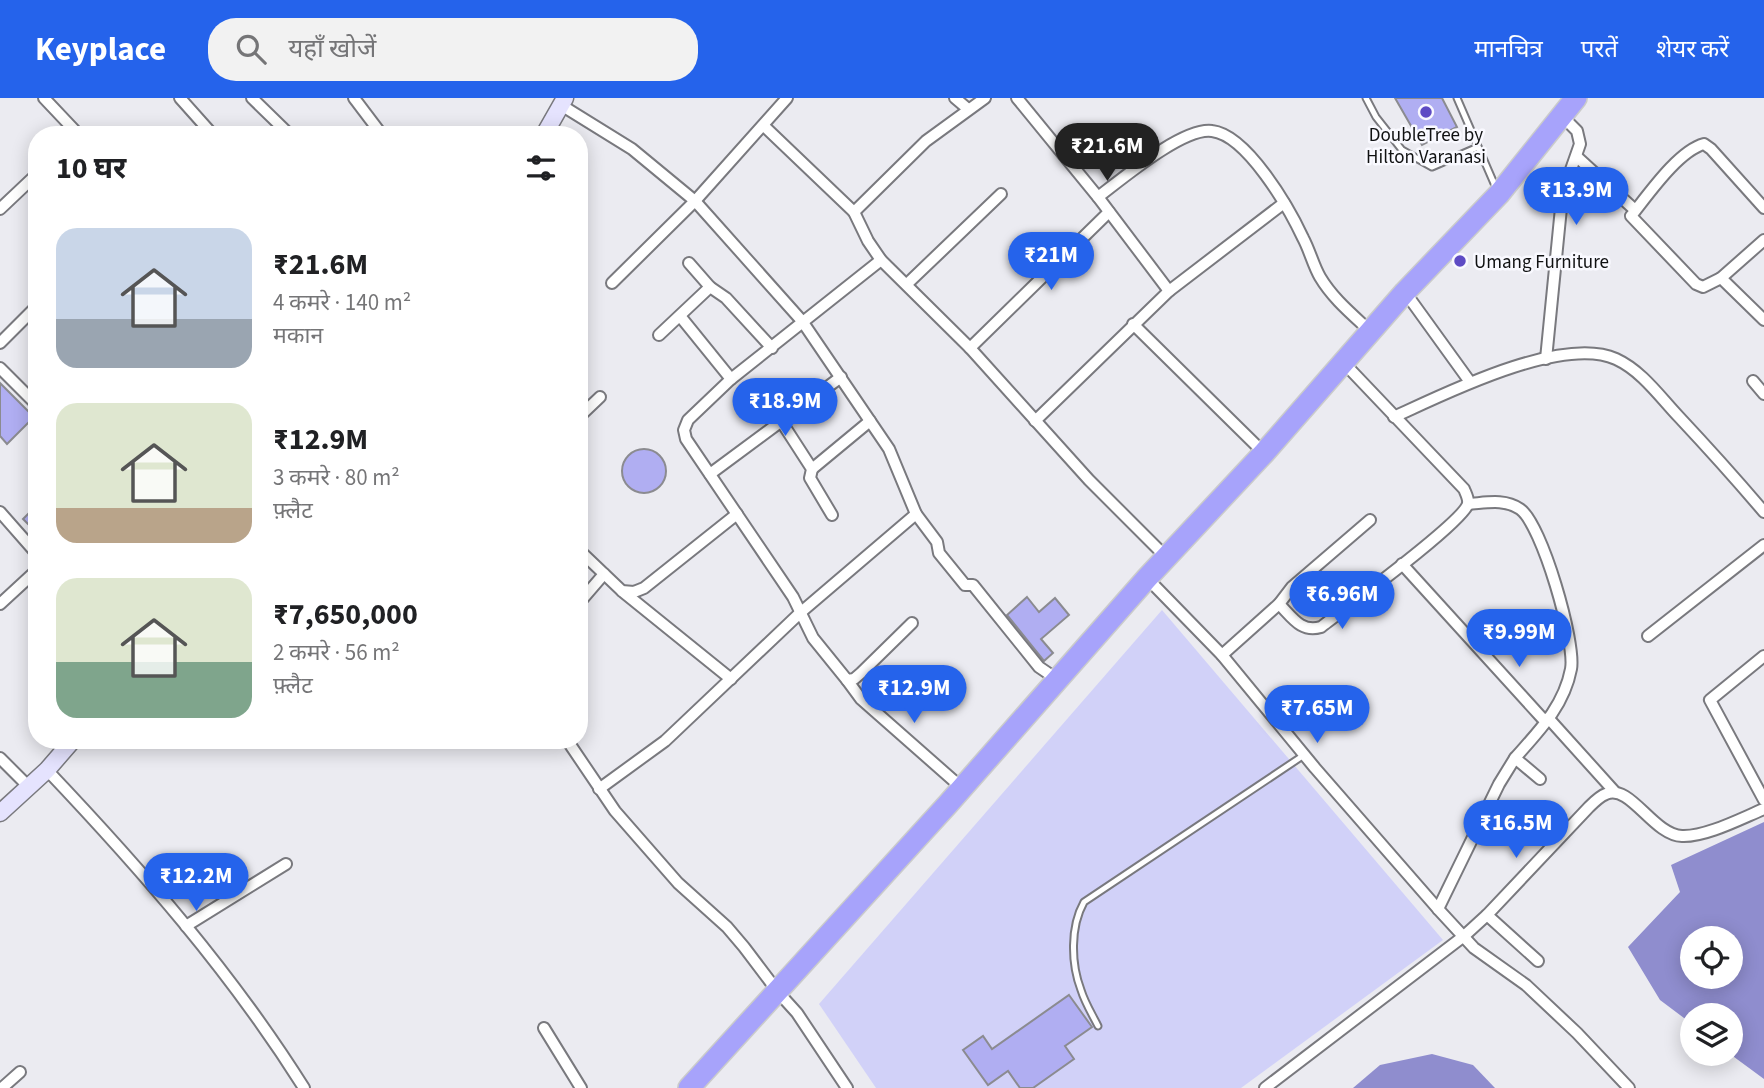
<!DOCTYPE html>
<html lang="hi">
<meta charset="utf-8">
<style>
body{margin:0;font-family:"Source Sans 3","Noto Sans Devanagari",sans-serif;background:#f2f2f2;color:#202124;height:100vh;display:flex;flex-direction:column;font-size:26px;white-space:nowrap}
*{box-sizing:border-box;margin:0}
p{font-size:23px;color:#757577}
.icon{flex:none;width:38px;height:38px;fill:none;stroke:currentColor;stroke-width:2;stroke-linecap:round;stroke-linejoin:round}
.map{position:relative;flex:1;overflow:hidden}
.sheet{position:absolute;left:28px;top:28px;width:560px;height:623px;display:flex;flex-direction:column;background:#fff;border-radius:28px;box-shadow:0 4px 18px #0003}
.sheet>*{flex:none}
.tools{position:absolute;left:1680px;top:828px;display:grid;gap:14px}
.tools a{display:grid;place-items:center;width:63px;height:63px;border-radius:50%;background:#fff;box-shadow:0 4px 18px #0003;font-size:35px}
.price{position:absolute;translate:-50% -60px;padding:0 16px;border-radius:24px;background:#2563eb;color:#fff;font-size:23px;line-height:46px;filter:drop-shadow(0 2px 4px #0008)}
.price::after{content:'';position:absolute;left:50%;top:42px;width:21px;height:16px;margin-left:-10px;background:inherit;clip-path:polygon(0 0,100% 0,50% 100%)}
.price.on{background:#222;color:#fff}
ul{padding:0;list-style:none}
li{display:flex;align-items:center;gap:21px;height:175px;padding:0 28px}
li span{display:grid;place-items:center;flex:none;width:196px;height:140px;border-radius:21px;color:#555}
li>.icon{margin-inline-start:auto}
span .icon{width:84px;height:84px;fill:#fffc;stroke-width:1}
li b{font-size:30px}
h2{display:flex;justify-content:space-between;align-items:center;height:84px;padding:0 28px;font-size:30px}
header{display:flex;align-items:center;gap:42px;box-sizing:border-box;height:98px;padding:0 35px;background:#2563eb;color:#fff}
header strong{font-size:33px}
nav{display:flex;gap:38px;margin-inline-start:auto;font-size:24px}
.search{width:490px;height:63px;background:#f2f2f2;display:flex;align-items:center;gap:18px;box-sizing:border-box;padding:0 24px;border-radius:28px;color:#757577;font-size:26px}
.map>svg:first-child{display:block}
.green{fill:#d1d1f8}
.water{fill:#8f8dce;fill-rule:evenodd}
.building{fill:#b0aef2;stroke:#8b8b90;stroke-width:2}
.lines{fill:none;stroke-linecap:round;stroke-linejoin:round}
.lane-casing{stroke:#79797e;stroke-width:9}
.street-casing{stroke:#79797e;stroke-width:14}
.secondary-casing{stroke:#79797e;stroke-width:19}
.highway-casing{stroke:#cacbcb;stroke-width:24}
.lane{stroke:#fff;stroke-width:5}
.street{stroke:#fff;stroke-width:10}
.secondary{stroke:#e5e3fe;stroke-width:16}
.highway{stroke:#a7a3fb;stroke-width:21}
.poi-dot{fill:#5e4bc4;stroke:#f9f9ff;stroke-width:2.5}
.labels{text-anchor:middle;stroke-width:5;stroke-linejoin:round;paint-order:stroke}
.poi-label{font-size:19px;fill:#101112;stroke:#f9f9ff}
</style>
<header>
<strong>Keyplace</strong>
<div class="search"><svg class="icon" aria-label="search" viewBox="0 0 24 24"><circle cx="10" cy="10" r="6"/><path d="M15 15l6 6"/></svg>यहाँ खोजें</div>
<nav><a>मानचित्र</a><a>परतें</a><a>शेयर करें</a></nav>
</header>
<div class="map">
<svg width="1764" height="990" viewBox="0 0 1764 990">
<rect width="100%" height="100%" fill="#ebebf1"/>
<path class="green" d="M 1162,512 L 1443,842 L 1241,990 L 876,990 L 819,906 Z"/>
<g class="water">
<path d="M 1764,724 L 1764,981 L 1730,956 L 1731,917 L 1692,917 L 1692,926 L 1660,902 L 1628,849 L 1680,794 L 1671,767 ZM 1692,840 L 1731,840 L 1731,878 L 1692,878 Z"/>
<path d="M 1432,956 L 1473,967 L 1495,990 L 1353,990 L 1380,967 Z"/>
</g>
<g class="building">
<path d="M 1395,0 L 1442,0 L 1457,29 L 1422,47 Z"/>
<path d="M 0,285 L 34,319 L 7,346 L 0,338 Z"/>
<circle cx="644" cy="373" r="22"/>
<path d="M 37,407 L 37,435 L 23,421 Z"/>
<path d="M 1027,499 L 1039,514 L 1055,500 L 1069,517 L 1041,541 L 1053,555 L 1044,563 L 1007,517 Z"/>
<path d="M 1069,897 L 1092,929 L 1065,948 L 1074,961 L 1033,990 L 1020,990 L 1008,973 L 988,987 L 963,952 L 983,938 L 992,951 Z"/>
</g>
<g class="lines">
<defs>
<g id="lane">
<path d="M 1366,0 L 1376,19 L 1402,52 L 1432,69 L 1478,49"/>
<path d="M 1457,0 L 1496,90"/>
<path d="M 1098,928 C 1092,916 1085,905 1081,892 C 1071,866 1070,829 1084,804 L 1304,657"/>
</g>
<g id="street">
<path d="M 44,0 L 79,37"/>
<path d="M 180,0 L 213,37"/>
<path d="M 252,0 L 290,37"/>
<path d="M 354,0 L 382,37"/>
<path d="M 955,0 L 968,11"/>
<path d="M 1017,0 L 1098,99 L 1169,193"/>
<path d="M 561,7 L 632,51 L 695,103 L 802,223 L 889,351 L 916,416 L 800,515 L 665,643 L 599,691"/>
<path d="M 764,28 L 854,114 L 868,143 L 881,162 L 970,250 L 1089,382 L 1167,460"/>
<path d="M 1577,59 L 1635,112"/>
<path d="M 1098,99 C 1122,81 1183,29 1212,33 C 1247,37 1289,110 1303,140 C 1310,153 1313,167 1320,179 C 1333,201 1353,217 1371,234"/>
<path d="M 1764,110 L 1711,51 L 1704,46 C 1678,53 1648,97 1631,118 L 1696,186 L 1703,189 L 1721,180 L 1764,142"/>
<path d="M 0,111 L 37,76"/>
<path d="M 854,114 L 926,43 L 985,0"/>
<path d="M 881,162 L 731,281 L 688,322 L 684,332 L 686,341 L 793,499 L 813,540 L 847,582 L 854,581 L 861,575 L 912,525"/>
<path d="M 689,165 L 710,189"/>
<path d="M 1721,180 L 1764,222"/>
<path d="M 612,185 L 695,103 L 787,0"/>
<path d="M 907,186 L 1001,96"/>
<path d="M 1405,194 L 1470,284"/>
<path d="M 680,218 L 731,281"/>
<path d="M 1133,226 L 1264,355"/>
<path d="M 659,237 L 710,189 L 726,200 L 772,250"/>
<path d="M 0,245 L 37,208"/>
<path d="M 970,250 L 1109,114"/>
<path d="M 1546,261 L 1561,110 L 1567,83 L 1580,46 L 1577,33 L 1561,17"/>
<path d="M 0,270 L 37,307"/>
<path d="M 1753,283 L 1764,296"/>
<path d="M 579,319 L 600,299"/>
<path d="M 1394,319 C 1446,295 1562,237 1616,261 C 1642,273 1660,299 1679,319 C 1708,350 1736,381 1764,414"/>
<path d="M 781,323 L 812,371 L 810,380 L 832,417"/>
<path d="M 1035,323 L 1169,193 L 1284,105"/>
<path d="M 812,371 L 870,323"/>
<path d="M 710,376 L 841,279"/>
<path d="M 1468,406 C 1485,405 1504,400 1520,411 C 1542,426 1576,545 1571,571 C 1564,608 1539,633 1515,660"/>
<path d="M 0,414 L 37,456"/>
<path d="M 916,416 L 937,444 L 939,455 L 965,487 L 973,487 L 1039,569 L 1058,582"/>
<path d="M 579,452 L 622,493 L 634,494 L 644,490 L 737,416"/>
<path d="M 1402,466 L 1542,620 L 1550,622 L 1614,693"/>
<path d="M 1147,480 L 1222,557 L 1315,670 L 1438,811 L 1474,850 L 1526,887 L 1577,935 L 1629,990"/>
<path d="M 622,493 L 731,581"/>
<path d="M 579,505 L 604,476"/>
<path d="M 0,506 L 37,472"/>
<path d="M 1279,506 C 1292,519 1301,535 1321,529 C 1344,511 1461,426 1468,406 C 1469,401 1466,396 1464,391 L 1343,264"/>
<path d="M 1648,538 L 1764,447"/>
<path d="M 1222,557 L 1279,506 L 1292,489 L 1370,422"/>
<path d="M 1764,558 L 1710,602 L 1764,702"/>
<path d="M 847,582 L 861,601 L 962,690"/>
<path d="M 567,642 L 615,713 L 678,785 L 727,829 L 744,849 L 778,894 L 797,915 L 847,990"/>
<path d="M 0,660 L 28,688"/>
<path d="M 47,672 C 141,771 231,874 304,990"/>
<path d="M 1438,811 L 1499,686 L 1515,660 L 1540,681"/>
<path d="M 1487,817 L 1538,863"/>
<path d="M 186,828 L 286,766"/>
<path d="M 544,930 L 581,990"/>
<path d="M 2,990 L 20,974"/>
<path d="M 1265,990 L 1464,838 L 1487,817 L 1589,709 C 1594,704 1600,698 1606,696 C 1630,685 1653,737 1682,738 C 1706,739 1742,720 1764,711"/>
</g>
<g id="secondary">
<path d="M 544,37 L 565,0"/>
<path d="M 0,715 L 47,672 L 73,642"/>
</g>
<path id="highway" d="M 689,990 L 948,706 L 1147,480 L 1264,355 L 1405,194 L 1499,96 L 1576,0"/>
</defs>
<use href="#lane" class="lane-casing"/>
<use href="#street" class="street-casing"/>
<use href="#secondary" class="secondary-casing"/>
<use href="#highway" class="highway-casing"/>
<use href="#lane" class="lane"/>
<use href="#street" class="street"/>
<use href="#secondary" class="secondary"/>
<use href="#highway" class="highway"/>
</g>
<g class="poi-dot">
<circle cx="1426" cy="14" r="7"/>
<circle cx="1460" cy="163" r="7"/>
</g>
<g class="labels">
<g class="poi-label">
<text x="1426" y="43">DoubleTree by<tspan x="1426" dy="22">Hilton Varanasi</tspan></text>
<text x="1474" y="170" text-anchor="start">Umang Furniture</text>
</g>
</g>
</svg>
<div class="tools">
<a><svg class="icon" aria-label="locate" viewBox="0 0 24 24"><circle cx="12" cy="12" r="6"/><path d="M12 2v4M12 18v4M2 12h4M18 12h4"/></svg></a>
<a><svg class="icon" aria-label="layers" viewBox="0 0 24 24"><path d="M12 4l9 5-9 5-9-5zM3 14l9 5 9-5"/></svg></a>
</div>
<b class="price on" style="left:1107px;top:85px">₹21.6M</b>
<b class="price" style="left:1576px;top:129px">₹13.9M</b>
<b class="price" style="left:1051px;top:194px">₹21M</b>
<b class="price" style="left:785px;top:340px">₹18.9M</b>
<b class="price" style="left:1342px;top:533px">₹6.96M</b>
<b class="price" style="left:1519px;top:571px">₹9.99M</b>
<b class="price" style="left:914px;top:627px">₹12.9M</b>
<b class="price" style="left:1317px;top:647px">₹7.65M</b>
<b class="price" style="left:1516px;top:762px">₹16.5M</b>
<b class="price" style="left:196px;top:815px">₹12.2M</b>
<section class="sheet">
<h2>10 घर<svg class="icon" aria-label="filters" viewBox="0 0 24 24"><path d="M4 7h16M4 17h16"/><circle cx="9" cy="7" r="2"/><circle cx="15" cy="17" r="2"/></svg></h2>
<ul>
<li><span style="background:linear-gradient(#c9d6e8 65%,#9aa5b1 0)"><svg class="icon" aria-label="home" viewBox="0 0 24 24"><path d="M3 11l9-7 9 7M6 9v11h12V9"/></svg></span><div><b>₹21.6M</b><p>4 कमरे · 140 m²</p><p>मकान</p></div></li>
<li><span style="background:linear-gradient(#dfe7d0 75%,#b9a48a 0)"><svg class="icon" aria-label="home" viewBox="0 0 24 24"><path d="M3 11l9-7 9 7M6 9v11h12V9"/></svg></span><div><b>₹12.9M</b><p>3 कमरे · 80 m²</p><p>फ़्लैट</p></div></li>
<li><span style="background:linear-gradient(#dfe7d0 60%,#7fa58c 0)"><svg class="icon" aria-label="home" viewBox="0 0 24 24"><path d="M3 11l9-7 9 7M6 9v11h12V9"/></svg></span><div><b>₹7,650,000</b><p>2 कमरे · 56 m²</p><p>फ़्लैट</p></div></li>
</ul>
</section>
</div>
